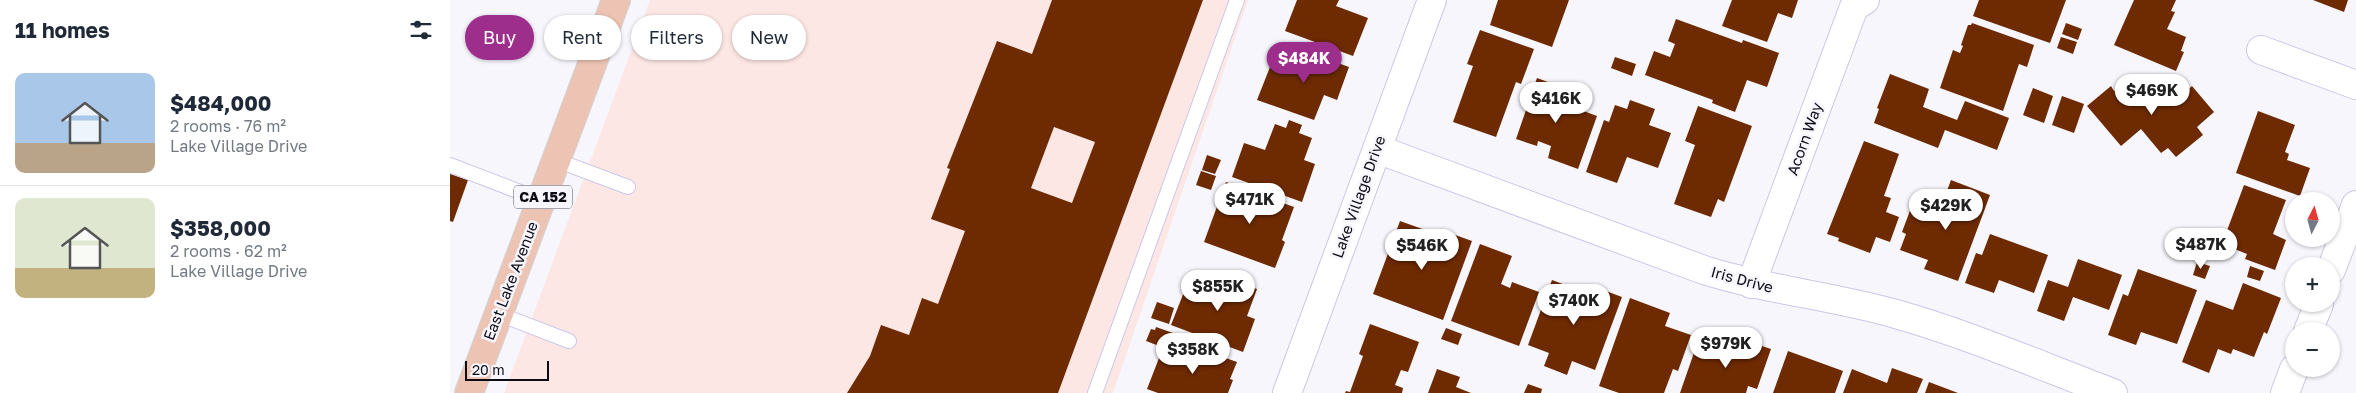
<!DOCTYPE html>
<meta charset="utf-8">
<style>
body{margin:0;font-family:"Golos Text",sans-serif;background:#f6f6f7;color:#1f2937;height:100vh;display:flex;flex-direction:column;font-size:19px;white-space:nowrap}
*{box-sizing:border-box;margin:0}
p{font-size:16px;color:#747a83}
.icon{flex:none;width:28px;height:28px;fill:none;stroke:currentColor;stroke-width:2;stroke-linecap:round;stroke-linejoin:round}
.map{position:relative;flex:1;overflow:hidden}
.details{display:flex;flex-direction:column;background:#fff;width:450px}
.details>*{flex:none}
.banner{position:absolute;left:15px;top:15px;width:475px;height:45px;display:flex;gap:10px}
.needle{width:32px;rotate:6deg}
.controls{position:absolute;left:1835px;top:192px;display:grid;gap:10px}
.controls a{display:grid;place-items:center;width:55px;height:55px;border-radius:50%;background:#fff;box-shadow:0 1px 4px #0004;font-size:25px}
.scale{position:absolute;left:15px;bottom:12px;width:84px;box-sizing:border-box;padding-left:5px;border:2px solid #0c0a15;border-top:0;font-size:14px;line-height:18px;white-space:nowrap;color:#0c0a15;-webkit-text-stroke:4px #f7f6fd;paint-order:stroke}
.price{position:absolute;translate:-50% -42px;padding:0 11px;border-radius:18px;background:#fff;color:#222;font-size:16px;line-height:32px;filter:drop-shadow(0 1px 2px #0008)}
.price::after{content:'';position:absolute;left:50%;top:30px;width:15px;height:11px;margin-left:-8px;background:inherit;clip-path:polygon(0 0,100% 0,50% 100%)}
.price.on{background:#9e2e8b;color:#fff}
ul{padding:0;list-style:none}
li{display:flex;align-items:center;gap:15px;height:125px;padding:0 15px}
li+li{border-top:1px solid #e0e1e3}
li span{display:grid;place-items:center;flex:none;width:140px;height:100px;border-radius:10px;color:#555}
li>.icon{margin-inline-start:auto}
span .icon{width:60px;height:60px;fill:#fffc;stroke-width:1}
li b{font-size:21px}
h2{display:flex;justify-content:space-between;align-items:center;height:60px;padding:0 15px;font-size:21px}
.tag{padding:0 18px;border-radius:22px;background:#fff;box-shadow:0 1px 4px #0004;font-size:18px;line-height:45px}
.tag.on{background:#9e2e8b;color:#fff}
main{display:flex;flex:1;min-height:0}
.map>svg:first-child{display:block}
.commercial{fill:#fde7e5}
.building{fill:#6e2a00;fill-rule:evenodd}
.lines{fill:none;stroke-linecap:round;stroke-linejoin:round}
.lane-casing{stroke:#ccc7e8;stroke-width:16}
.street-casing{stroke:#ccc7e8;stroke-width:30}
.primary-casing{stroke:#d3d3d5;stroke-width:30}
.lane{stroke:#fff;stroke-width:14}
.street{stroke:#fff;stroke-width:28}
.primary{stroke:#edc4b4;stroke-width:28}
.labels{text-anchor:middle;stroke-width:5;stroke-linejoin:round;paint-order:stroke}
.shield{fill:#f7f6fd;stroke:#52515b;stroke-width:1}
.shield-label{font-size:14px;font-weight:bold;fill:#0c0a15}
.street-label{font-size:15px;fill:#0c0a15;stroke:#f7f6fd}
</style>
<main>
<section class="details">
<h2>11 homes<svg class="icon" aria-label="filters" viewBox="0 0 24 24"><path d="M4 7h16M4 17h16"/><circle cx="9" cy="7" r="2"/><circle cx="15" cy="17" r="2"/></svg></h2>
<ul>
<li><span style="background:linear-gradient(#a9c7e8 70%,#b9a48a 0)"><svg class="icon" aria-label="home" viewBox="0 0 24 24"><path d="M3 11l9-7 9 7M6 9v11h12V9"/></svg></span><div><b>$484,000</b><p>2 rooms · 76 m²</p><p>Lake Village Drive</p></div></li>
<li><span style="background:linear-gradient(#dfe7d0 70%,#c2b280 0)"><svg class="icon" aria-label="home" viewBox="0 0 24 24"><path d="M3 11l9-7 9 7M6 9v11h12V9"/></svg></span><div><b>$358,000</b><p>2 rooms · 62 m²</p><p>Lake Village Drive</p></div></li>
</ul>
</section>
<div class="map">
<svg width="1906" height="393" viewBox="0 0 1906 393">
<rect width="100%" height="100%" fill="#f7f6fd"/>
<path class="commercial" d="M 200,0 L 798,0 L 663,393 L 54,393 Z"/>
<g class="building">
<path d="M 602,0 L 753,0 L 608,393 L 397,393 L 420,356 L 431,325 L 459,335 L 472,298 L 488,304 L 515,231 L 481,219 L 500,169 L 497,168 L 547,41 L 582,54 ZM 604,127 L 645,142 L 622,203 L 581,188 Z"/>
<path d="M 847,0 L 889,0 L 886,6 L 918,18 L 903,56 L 835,31 Z"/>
<path d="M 1048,0 L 1119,0 L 1102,47 L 1040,25 Z"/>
<path d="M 1282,0 L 1348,0 L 1342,18 L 1328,13 L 1317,42 L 1272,26 Z"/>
<path d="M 1529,0 L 1616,0 L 1600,43 L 1523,16 Z"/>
<path d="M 1684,0 L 1726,0 L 1721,11 L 1725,12 L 1717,29 L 1736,37 L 1731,51 L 1734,52 L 1726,71 L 1664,45 Z"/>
<path d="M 1863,0 L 1898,0 L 1894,12 Z"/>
<path d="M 1226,19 L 1292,43 L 1293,40 L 1329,53 L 1317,87 L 1297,80 L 1285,112 L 1262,103 L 1263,100 L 1195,75 L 1204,51 L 1220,57 L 1225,44 L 1218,41 Z"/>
<path d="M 1522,23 L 1584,45 L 1577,67 L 1569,64 L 1553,111 L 1490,88 L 1503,50 L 1510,53 L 1513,46 L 1511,45 L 1518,25 L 1521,25 Z"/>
<path d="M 1616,23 L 1632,29 L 1628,40 L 1612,34 Z"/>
<path d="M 1030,30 L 1084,49 L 1071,84 L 1066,82 L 1046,137 L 1003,122 L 1023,66 L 1017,64 Z"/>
<path d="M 1611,37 L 1627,42 L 1623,54 L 1607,48 Z"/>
<path d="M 846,48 L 899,67 L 887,100 L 874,95 L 864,120 L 807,100 L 820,67 L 837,73 Z"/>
<path d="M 1165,57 L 1186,64 L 1182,76 L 1161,68 Z"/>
<path d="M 1440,74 L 1479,89 L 1473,107 L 1507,120 L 1515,101 L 1559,118 L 1547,150 L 1495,130 L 1488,148 L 1424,123 L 1429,109 L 1427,108 Z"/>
<path d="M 1087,78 L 1117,89 L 1112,103 L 1147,116 L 1128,169 L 1098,158 L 1101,146 L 1088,141 L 1087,146 L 1066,139 Z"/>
<path d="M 1696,80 L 1714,101 L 1719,98 L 1723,103 L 1742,86 L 1764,112 L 1747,127 L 1753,135 L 1726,157 L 1718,148 L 1711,153 L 1691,129 L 1671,146 L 1637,106 L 1661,86 L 1664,91 L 1671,85 L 1674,88 L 1681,81 L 1687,88 Z"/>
<path d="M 1583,88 L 1603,96 L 1594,123 L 1573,115 Z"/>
<path d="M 1612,96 L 1634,104 L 1624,133 L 1602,125 Z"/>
<path d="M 1180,100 L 1205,109 L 1199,125 L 1221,133 L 1208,168 L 1177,157 L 1167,183 L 1136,172 L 1154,120 L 1159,122 L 1165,105 L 1177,109 Z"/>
<path d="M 1248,106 L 1302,126 L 1274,202 L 1268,199 L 1261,217 L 1224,204 L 1245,145 L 1235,141 Z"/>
<path d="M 1808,111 L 1845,125 L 1835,152 L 1839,154 L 1837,160 L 1860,168 L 1850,196 L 1786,173 Z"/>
<path d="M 839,120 L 852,125 L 849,133 L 862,138 L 854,160 L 865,164 L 852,202 L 782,177 L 794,143 L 815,150 L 825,124 L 836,128 Z"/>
<path d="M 1414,141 L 1449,154 L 1434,196 L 1441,198 L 1436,212 L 1449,217 L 1440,242 L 1426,237 L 1420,253 L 1388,241 L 1389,238 L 1377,234 Z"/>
<path d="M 757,155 L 771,160 L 765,174 L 752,170 Z"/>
<path d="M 751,171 L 766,176 L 761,190 L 746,185 Z"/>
<path d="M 0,174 L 18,180 L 3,222 L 0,221 Z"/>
<path d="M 1501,180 L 1540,195 L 1508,281 L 1474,269 L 1478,260 L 1450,250 L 1456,234 L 1452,232 L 1461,208 L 1487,218 Z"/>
<path d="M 776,182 L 844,207 L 832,240 L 835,242 L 825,268 L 754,242 Z"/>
<path d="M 1794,185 L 1836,200 L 1823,234 L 1836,240 L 1825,270 L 1795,259 L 1797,254 L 1772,244 Z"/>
<path d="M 950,221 L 978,231 L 971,251 L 984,256 L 994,231 L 1022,241 L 993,320 L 923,294 Z"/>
<path d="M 1540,234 L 1598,255 L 1584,293 L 1549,280 L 1544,293 L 1515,283 L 1526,253 L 1532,255 Z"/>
<path d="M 1030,244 L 1062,256 L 1051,284 L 1060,288 L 1062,282 L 1089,292 L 1069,346 L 1001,321 Z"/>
<path d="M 1628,259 L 1672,275 L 1659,310 L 1623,297 L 1614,321 L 1587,311 L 1598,280 L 1618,287 Z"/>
<path d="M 1747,262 L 1760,266 L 1755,279 L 1743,275 Z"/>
<path d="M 1800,266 L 1814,271 L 1810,281 L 1797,277 Z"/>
<path d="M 1688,269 L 1747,290 L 1727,344 L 1691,332 L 1686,345 L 1658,335 L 1673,294 L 1678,296 Z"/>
<path d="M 757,271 L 807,289 L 797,316 L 805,319 L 793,352 L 721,325 L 734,292 L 747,297 Z"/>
<path d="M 1102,280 L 1134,292 L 1137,284 L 1172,297 L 1145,370 L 1122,361 L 1117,375 L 1094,366 L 1099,353 L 1078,345 Z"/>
<path d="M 1793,283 L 1831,298 L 1817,334 L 1814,332 L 1804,357 L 1783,349 L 1781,354 L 1768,349 L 1759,373 L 1732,362 L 1756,300 L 1783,310 Z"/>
<path d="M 1180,298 L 1220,313 L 1215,326 L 1241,335 L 1228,371 L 1223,369 L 1214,393 L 1169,393 L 1149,386 Z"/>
<path d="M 707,302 L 724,308 L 719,324 L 701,318 Z"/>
<path d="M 920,324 L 969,342 L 958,372 L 951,370 L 945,385 L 953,388 L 952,393 L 895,393 L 896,391 L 900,392 L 913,356 L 909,354 Z"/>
<path d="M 706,327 L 723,333 L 717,349 L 696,341 L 701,329 L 705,330 Z"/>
<path d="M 996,328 L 1012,334 L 1008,345 L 991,339 Z"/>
<path d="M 1288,338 L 1321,349 L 1307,389 L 1298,386 L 1296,393 L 1230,393 L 1247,344 L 1282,354 Z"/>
<path d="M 753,350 L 787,362 L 780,379 L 783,380 L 778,393 L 708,393 L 697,389 L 711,353 L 747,366 Z"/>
<path d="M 1338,351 L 1393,371 L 1385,393 L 1323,393 Z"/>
<path d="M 1442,368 L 1473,379 L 1467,393 L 1393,393 L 1402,369 L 1437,383 Z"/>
<path d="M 987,369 L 1010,377 L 1006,387 L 1021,393 L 978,393 Z"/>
<path d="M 1479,382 L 1508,393 L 1475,393 Z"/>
<path d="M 1078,384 L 1092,389 L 1091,393 L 1074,393 Z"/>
</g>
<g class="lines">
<defs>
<g id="lane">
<path d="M 106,160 L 178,187"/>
<path d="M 0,165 L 91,200"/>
<path d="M 49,314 L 119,341"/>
<path d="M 645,393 L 787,0"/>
</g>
<g id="street">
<path d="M 1811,50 L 1906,85"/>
<path d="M 927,149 L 1254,270 C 1317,290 1383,296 1446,314 C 1520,335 1591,366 1663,393"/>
<path d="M 1881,270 L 1906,205"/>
<path d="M 1301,284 L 1404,7 L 1415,0"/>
<path d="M 1858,331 L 1869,304"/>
<path d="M 837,393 L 982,0"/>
<path d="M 1835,393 L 1844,369"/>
</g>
<path id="primary" d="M 19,393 L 166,0"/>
</defs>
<use href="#lane" class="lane-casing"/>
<use href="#street" class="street-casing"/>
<use href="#primary" class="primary-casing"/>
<use href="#lane" class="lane"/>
<use href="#street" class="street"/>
<use href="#primary" class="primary"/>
</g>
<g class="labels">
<rect class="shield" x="64" y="185.5" width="58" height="23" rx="4"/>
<g class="shield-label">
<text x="93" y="202">CA 152</text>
</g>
<g class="street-label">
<text transform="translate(1355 139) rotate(-70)" y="5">Acorn Way</text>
<text transform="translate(909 197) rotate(-70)" y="5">Lake Village Drive</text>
<text transform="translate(1292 280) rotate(15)" y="5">Iris Drive</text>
<text transform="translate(61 281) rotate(-69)" y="5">East Lake Avenue</text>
</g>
</g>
</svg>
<div class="controls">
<a><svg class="needle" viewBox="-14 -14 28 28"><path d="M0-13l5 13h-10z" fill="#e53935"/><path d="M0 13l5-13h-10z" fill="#747a83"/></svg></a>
<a>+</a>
<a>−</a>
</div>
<div class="scale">20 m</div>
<b class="price on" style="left:854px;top:84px">$484K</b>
<b class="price" style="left:1702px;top:116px">$469K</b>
<b class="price" style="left:1106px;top:124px">$416K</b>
<b class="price" style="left:800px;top:225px">$471K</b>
<b class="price" style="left:1496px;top:231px">$429K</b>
<b class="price" style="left:1751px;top:270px">$487K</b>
<b class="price" style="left:972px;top:271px">$546K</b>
<b class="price" style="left:768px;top:312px">$855K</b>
<b class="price" style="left:1124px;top:326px">$740K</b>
<b class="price" style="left:1276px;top:369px">$979K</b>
<b class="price" style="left:743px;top:375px">$358K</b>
<div class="banner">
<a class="tag on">Buy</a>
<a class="tag">Rent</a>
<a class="tag">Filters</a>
<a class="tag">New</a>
</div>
</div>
</main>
